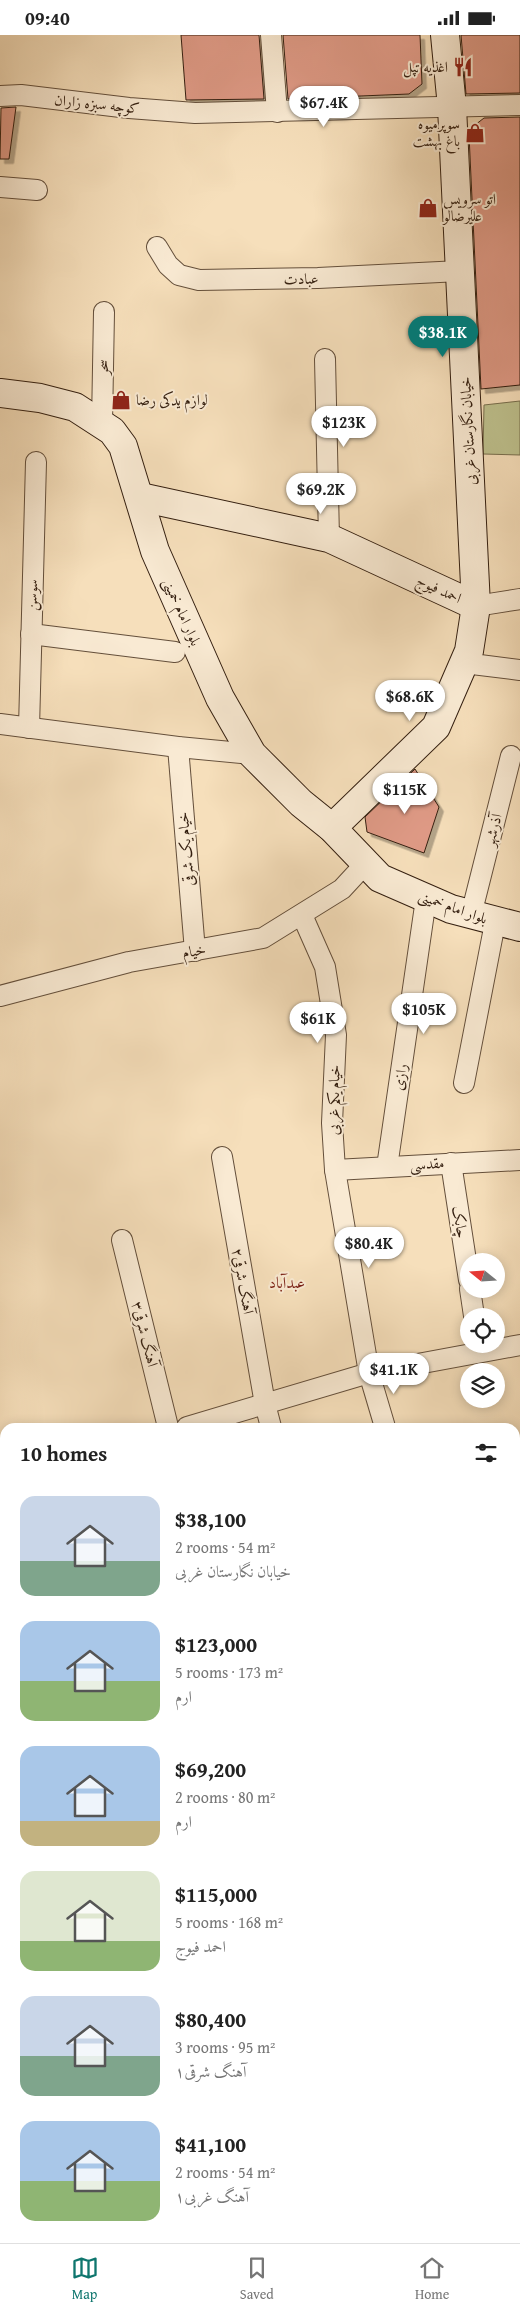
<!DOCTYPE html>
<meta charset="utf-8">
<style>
body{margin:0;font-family:"Gentium Book Plus",Amiri,serif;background:#f2f2f2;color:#222;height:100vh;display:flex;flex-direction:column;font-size:19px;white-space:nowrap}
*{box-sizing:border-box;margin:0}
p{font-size:16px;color:#767676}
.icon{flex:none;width:28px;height:28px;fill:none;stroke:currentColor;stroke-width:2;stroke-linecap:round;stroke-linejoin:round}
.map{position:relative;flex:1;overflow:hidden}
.drawer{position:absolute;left:0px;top:1388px;width:520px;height:821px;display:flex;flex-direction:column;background:#fff;border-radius:15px 15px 0 0;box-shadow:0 2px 12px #0003}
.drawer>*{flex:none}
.needle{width:32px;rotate:288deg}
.tools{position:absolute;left:460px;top:1218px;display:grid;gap:10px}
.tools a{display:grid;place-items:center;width:45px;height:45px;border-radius:50%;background:#fff;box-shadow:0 2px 12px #0003;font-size:25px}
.price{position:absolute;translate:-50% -42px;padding:0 11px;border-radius:18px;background:#fff;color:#222;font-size:16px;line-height:32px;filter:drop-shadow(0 1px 2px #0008)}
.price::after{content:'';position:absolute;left:50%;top:30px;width:15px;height:11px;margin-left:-8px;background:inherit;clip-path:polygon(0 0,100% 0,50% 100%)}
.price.selected{background:#0f766e;color:#fff}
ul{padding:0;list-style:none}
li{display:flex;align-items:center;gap:15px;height:125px;padding:0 20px}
li span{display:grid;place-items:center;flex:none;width:140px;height:100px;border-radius:15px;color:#555}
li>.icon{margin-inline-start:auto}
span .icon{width:60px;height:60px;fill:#fffc;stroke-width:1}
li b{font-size:21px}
h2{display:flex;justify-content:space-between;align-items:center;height:60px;padding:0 20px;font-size:21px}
.status{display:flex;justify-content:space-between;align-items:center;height:35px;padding:0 25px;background:#fff;direction:ltr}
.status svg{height:14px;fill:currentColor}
.tab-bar{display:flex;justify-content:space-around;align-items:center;height:70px;border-top:1px solid #e0e0e0;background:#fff;font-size:14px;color:#767676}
.tab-bar a{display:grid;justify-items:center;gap:2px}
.tab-bar .selected{color:#0f766e}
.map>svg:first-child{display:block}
.green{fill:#bec18e;stroke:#79704f}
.building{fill:#df9a86;stroke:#341f10;filter:url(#shadow)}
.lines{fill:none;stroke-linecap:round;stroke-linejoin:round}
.street-casing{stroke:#644f3b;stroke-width:22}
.secondary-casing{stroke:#341f10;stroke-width:30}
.street{stroke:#f9ead3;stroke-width:20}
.secondary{stroke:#f9ead3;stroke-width:28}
.labels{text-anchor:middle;stroke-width:4;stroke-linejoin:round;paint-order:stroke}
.poi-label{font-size:15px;fill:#341f10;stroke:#f9ead3;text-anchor:end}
.street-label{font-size:15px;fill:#341f10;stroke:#f9ead3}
.neighbourhood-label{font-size:16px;fill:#7a1f14;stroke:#f9ead3}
</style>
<div class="status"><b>09:40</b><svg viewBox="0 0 49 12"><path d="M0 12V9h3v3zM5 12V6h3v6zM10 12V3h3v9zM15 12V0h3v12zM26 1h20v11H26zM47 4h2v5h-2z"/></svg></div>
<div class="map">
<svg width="520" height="2208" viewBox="0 0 520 2208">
<defs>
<filter id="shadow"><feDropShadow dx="4.5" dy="4.5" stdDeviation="0" flood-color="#0004"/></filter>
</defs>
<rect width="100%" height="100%" fill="#f6dfbb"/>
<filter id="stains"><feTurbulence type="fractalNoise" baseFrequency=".004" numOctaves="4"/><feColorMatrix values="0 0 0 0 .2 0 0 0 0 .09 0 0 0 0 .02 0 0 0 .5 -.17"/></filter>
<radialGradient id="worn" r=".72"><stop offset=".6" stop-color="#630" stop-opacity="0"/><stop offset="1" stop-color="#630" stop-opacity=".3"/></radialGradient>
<g class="green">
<path d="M 520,366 L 520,420 L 483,419 L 484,370 Z"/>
<path d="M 0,1944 L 5,1944 L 5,2204 L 92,2204 L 92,2208 L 0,2208 Z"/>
</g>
<g class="building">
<path d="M 181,0 L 259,0 L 264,64 L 186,65 Z"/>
<path d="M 283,0 L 420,0 L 422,49 L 409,59 L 288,64 Z"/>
<path d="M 461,0 L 520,0 L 520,58 L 466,59 Z"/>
<path d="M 16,72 L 9,124 L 0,124 L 1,73 Z"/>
<path d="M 520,82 L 520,350 L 481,354 L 469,100 L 475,90 L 484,83 Z"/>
<path d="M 415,734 L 439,772 L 424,818 L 367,797 L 365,782 Z"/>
</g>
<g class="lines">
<defs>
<g id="street">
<path d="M 271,0 L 277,77"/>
<path d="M 0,61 L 21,60 L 129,73 L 195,78 L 520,70"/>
<path d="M 0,152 L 37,155"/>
<path d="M 157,212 L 168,230 L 179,240 L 199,245 L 318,243 L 460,236"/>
<path d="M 325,324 L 329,503"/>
<path d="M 102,388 L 104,277"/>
<path d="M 476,571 L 520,564"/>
<path d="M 31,599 L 175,617"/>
<path d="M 464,628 L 520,635"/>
<path d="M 0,689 L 178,712 L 252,719"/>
<path d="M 29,693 L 36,427"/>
<path d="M 178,712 L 195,916"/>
<path d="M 474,868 L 511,721"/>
<path d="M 302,880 L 325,932 L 336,1000 L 332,1088 L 335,1135 L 369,1338 L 385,1392"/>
<path d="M 0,961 L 129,927 L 263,903 L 342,854 L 366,828"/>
<path d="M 464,1048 L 495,888"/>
<path d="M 222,1122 L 265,1369 L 271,1392"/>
<path d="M 451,1128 L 469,1245"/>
<path d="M 387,1132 L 426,864"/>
<path d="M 335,1135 L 520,1125"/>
<path d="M 122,1205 L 168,1392"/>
<path d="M 470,1254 L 474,1281"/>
<path d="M 187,1392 L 369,1338 L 520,1310"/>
<path d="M 515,1512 L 520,1483"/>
<path d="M 515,1612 L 520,1632"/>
<path d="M 515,1727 L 520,1727"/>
<path d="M 0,1729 L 5,1729"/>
<path d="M 515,1898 L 520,1898"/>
<path d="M 515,2142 L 520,2141"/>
<path d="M 285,2208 L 300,2204"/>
</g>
<g id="secondary">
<path d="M 0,358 L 40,363 L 75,372 L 112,396 L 123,411 L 155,516 L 220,663 L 252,719 L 301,768 L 332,793 L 380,843 L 451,874 L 520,892"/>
<path d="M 140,462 L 329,503 L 476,571"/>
<path d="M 332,793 L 436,692 L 469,616 L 476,571 L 452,72 L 445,0"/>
</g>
</defs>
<use href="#street" class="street-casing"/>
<use href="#secondary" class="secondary-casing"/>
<use href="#street" class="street"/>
<use href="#secondary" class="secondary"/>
</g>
<defs>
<symbol id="restaurant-bare" viewBox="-9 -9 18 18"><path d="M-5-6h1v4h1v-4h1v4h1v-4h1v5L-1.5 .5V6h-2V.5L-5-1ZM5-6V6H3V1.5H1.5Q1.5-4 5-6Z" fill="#8f2418" stroke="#f9ead3" stroke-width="2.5" paint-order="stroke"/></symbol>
<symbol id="shop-bare" viewBox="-9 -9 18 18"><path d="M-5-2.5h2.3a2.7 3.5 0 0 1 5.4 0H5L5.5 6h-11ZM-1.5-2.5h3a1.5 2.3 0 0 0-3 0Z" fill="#8f2418" stroke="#f9ead3" stroke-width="2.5" paint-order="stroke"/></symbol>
</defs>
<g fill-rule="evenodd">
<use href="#restaurant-bare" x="449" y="18" width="28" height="28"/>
<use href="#shop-bare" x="461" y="84" width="28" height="28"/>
<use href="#shop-bare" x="414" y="159" width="28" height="28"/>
<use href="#shop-bare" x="107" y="351" width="28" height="28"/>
</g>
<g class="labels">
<g class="poi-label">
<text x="448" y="37">اغذیه تپل</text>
<text x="460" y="94">سوپرمیوه<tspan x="460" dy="17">باغ بهشت</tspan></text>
<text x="443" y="169" text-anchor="start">اتو سرویس<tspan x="443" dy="17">علیرضالو</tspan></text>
<text x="136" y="370" text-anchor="start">لوازم یدکی رضا</text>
</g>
<g class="street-label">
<text transform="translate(97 69) rotate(6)" y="5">کوچه سبزه زاران</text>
<text transform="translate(301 244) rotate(-2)" y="5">عبادت</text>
<text transform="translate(103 332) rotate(-89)" y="5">سحر</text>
<text transform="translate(468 396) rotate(-93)" y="5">خیابان نگارستان غربی</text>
<text transform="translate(439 554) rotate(25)" y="5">احمد فیوج</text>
<text transform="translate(32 560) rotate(-88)" y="5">سوسن</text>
<text transform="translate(182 577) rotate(66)" y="5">بلوار امام خمینی</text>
<text transform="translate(493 795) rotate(-76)" y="5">آذرشهر</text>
<text transform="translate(186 814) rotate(-95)" y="5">خیام یک شرقی</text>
<text transform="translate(453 872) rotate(20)" y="5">بلوار امام خمینی</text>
<text transform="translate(194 916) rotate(-9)" y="5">خیام</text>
<text transform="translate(400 1042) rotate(-81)" y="5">رازی</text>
<text transform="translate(334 1065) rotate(-89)" y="5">خیام یکم غربی</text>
<text transform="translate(427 1129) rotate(-4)" y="5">مقدسی</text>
<text transform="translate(460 1187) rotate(81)" y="5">چابک</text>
<text transform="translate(243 1246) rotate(80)" y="5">آهنگ شرقی۲</text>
<text transform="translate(145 1299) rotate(76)" y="5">آهنگ شرقی۳</text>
</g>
<g class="neighbourhood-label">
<text x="287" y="1253">عبدآباد</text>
</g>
</g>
<rect width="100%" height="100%" filter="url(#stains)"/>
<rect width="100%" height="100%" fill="url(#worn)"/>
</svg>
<div class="tools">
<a><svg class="needle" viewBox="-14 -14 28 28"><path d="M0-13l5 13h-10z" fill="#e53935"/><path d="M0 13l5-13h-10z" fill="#767676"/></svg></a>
<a><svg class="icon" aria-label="locate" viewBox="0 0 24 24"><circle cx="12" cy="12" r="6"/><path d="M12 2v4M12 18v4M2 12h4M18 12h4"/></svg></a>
<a><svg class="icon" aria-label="layers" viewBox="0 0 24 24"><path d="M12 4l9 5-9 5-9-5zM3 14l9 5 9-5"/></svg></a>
</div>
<b class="price" style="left:324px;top:93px">$67.4K</b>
<b class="price selected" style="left:443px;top:323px">$38.1K</b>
<b class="price" style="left:344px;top:413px">$123K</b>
<b class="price" style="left:321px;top:480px">$69.2K</b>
<b class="price" style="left:410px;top:687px">$68.6K</b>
<b class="price" style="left:405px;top:780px">$115K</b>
<b class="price" style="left:424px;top:1000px">$105K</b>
<b class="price" style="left:318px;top:1009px">$61K</b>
<b class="price" style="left:369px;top:1234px">$80.4K</b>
<b class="price" style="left:394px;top:1360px">$41.1K</b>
<section class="drawer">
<h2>10 homes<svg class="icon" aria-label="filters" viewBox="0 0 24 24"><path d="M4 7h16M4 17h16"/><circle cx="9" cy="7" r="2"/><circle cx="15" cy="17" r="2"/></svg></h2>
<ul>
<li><span style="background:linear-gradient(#c9d6e8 65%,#7fa58c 0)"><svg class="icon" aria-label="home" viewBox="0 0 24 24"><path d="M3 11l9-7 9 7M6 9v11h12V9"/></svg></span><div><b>$38,100</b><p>2 rooms · 54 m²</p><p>خیابان نگارستان غربی</p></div></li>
<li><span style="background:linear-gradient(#a9c7e8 60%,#8fb573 0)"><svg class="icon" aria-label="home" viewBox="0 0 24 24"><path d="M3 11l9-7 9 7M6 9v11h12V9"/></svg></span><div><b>$123,000</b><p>5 rooms · 173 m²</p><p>ارم</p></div></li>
<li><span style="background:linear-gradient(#a9c7e8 75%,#c2b280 0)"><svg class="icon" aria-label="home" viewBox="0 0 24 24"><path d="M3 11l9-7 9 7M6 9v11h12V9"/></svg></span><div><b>$69,200</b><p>2 rooms · 80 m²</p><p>ارم</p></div></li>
<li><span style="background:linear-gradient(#dfe7d0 70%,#8fb573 0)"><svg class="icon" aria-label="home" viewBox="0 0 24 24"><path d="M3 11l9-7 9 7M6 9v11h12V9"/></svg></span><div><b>$115,000</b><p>5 rooms · 168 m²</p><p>احمد فیوج</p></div></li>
<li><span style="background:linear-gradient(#c9d6e8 60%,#7fa58c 0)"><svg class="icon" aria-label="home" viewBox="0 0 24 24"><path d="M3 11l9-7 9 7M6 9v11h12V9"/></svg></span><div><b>$80,400</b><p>3 rooms · 95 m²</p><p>آهنگ شرقی۱</p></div></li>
<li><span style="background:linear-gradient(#a9c7e8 60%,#8fb573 0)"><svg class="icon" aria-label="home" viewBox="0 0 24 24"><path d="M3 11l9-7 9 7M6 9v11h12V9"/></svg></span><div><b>$41,100</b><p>2 rooms · 54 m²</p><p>آهنگ غربی۱</p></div></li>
</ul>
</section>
</div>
<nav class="tab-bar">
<a class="selected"><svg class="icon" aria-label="map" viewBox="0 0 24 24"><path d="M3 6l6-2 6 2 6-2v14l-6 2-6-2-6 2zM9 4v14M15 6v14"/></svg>Map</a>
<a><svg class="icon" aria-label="saved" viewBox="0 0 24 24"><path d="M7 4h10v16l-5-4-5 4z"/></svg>Saved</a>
<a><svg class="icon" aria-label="home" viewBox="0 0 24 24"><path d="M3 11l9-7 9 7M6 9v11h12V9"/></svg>Home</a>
</nav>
